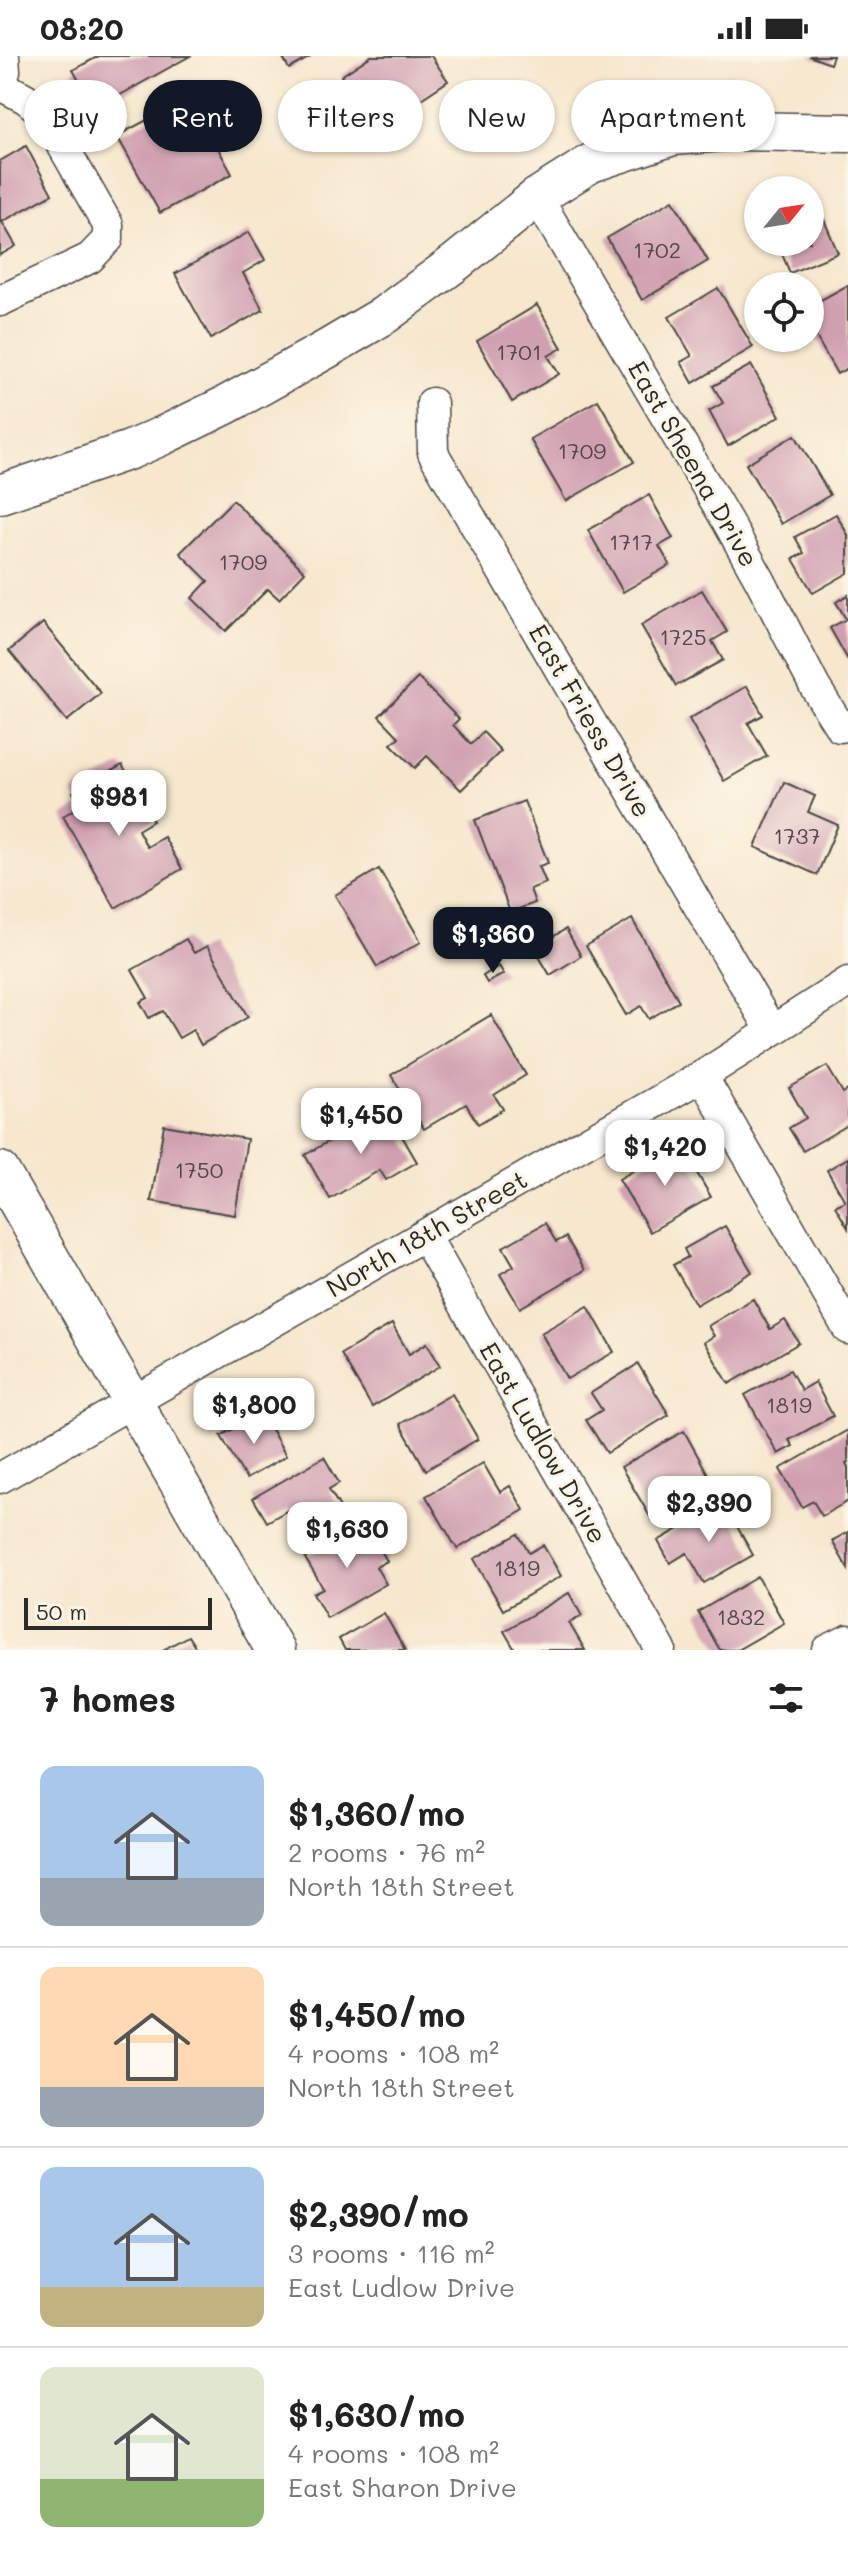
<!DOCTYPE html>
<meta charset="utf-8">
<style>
body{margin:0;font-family:Mali,sans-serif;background:#f6f6f6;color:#222;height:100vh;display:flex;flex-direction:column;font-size:30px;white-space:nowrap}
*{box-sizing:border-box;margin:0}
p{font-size:26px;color:#767676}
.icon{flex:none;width:44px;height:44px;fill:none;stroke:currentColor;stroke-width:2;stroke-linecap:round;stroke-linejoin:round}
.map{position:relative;height:1594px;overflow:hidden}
.drawer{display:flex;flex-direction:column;background:#fff;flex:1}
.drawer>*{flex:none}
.guide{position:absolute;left:24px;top:24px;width:800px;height:72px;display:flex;gap:16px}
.needle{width:52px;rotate:60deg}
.fabs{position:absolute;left:744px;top:120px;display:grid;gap:16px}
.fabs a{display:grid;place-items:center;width:80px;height:80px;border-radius:50%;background:#fff;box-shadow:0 2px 6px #0004;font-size:40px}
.scale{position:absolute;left:24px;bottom:20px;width:188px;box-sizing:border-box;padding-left:8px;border:4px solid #2b2b2b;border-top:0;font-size:22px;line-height:28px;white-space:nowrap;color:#2b2b2b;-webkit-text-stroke:6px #fcf5e5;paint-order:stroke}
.price{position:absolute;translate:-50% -68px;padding:0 18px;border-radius:16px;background:#fff;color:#222;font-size:26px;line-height:52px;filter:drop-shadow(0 2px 4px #0008)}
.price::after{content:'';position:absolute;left:50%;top:48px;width:24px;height:18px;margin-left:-12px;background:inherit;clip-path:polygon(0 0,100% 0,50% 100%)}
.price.current{background:#111827;color:#fff}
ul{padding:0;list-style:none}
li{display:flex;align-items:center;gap:24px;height:200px;padding:0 40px}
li+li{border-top:2px solid #e0e0e0}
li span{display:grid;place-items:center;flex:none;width:224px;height:160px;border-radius:16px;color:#555}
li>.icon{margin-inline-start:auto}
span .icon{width:96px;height:96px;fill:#fffc;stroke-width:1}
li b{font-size:34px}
h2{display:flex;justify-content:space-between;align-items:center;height:96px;padding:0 40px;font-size:34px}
.pill{padding:0 28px;border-radius:36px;background:#fff;box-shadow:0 2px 6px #0004;font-size:28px;line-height:72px}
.pill.current{background:#111827;color:#fff}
.status{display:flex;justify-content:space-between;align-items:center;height:56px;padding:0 40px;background:#fff;direction:ltr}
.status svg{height:22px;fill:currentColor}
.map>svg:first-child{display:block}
.building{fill:#d0a0b1}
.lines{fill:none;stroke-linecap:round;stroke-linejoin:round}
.minor-casing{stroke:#494743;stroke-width:33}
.tertiary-casing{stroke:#494743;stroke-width:41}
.minor{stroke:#fff;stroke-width:30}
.tertiary{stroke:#fff;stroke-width:38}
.labels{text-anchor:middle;stroke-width:6;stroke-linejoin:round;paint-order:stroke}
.number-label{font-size:22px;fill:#54484c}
.street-label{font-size:26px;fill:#2b2b2b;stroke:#fcf5e5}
</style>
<div class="status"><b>08:20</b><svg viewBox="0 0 49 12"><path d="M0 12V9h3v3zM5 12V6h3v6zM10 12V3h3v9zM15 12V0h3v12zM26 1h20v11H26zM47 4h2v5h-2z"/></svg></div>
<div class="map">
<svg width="848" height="1594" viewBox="0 0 848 1594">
<rect width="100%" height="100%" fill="#fcf5e5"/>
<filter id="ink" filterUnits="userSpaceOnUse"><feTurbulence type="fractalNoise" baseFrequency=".0125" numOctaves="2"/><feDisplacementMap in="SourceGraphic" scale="16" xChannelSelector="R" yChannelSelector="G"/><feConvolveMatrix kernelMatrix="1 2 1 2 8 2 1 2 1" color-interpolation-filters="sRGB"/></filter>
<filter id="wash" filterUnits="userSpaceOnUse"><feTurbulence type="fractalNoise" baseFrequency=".006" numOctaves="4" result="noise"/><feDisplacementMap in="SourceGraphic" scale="32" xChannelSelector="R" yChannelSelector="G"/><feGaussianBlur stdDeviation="1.8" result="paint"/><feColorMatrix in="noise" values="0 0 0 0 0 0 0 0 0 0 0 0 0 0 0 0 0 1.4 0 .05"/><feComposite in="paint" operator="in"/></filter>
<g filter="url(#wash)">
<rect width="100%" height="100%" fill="#f6e7cd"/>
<g id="blocks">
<g class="building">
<path d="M 99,0 L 190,0 L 95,53 L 73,14 Z"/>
<path d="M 282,0 L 312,0 L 289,13 Z"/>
<path d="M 371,0 L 431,0 L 448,25 L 376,73 L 341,20 Z"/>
<path d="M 809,0 L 833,0 L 830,8 Z"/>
<path d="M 190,41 L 232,118 L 160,157 L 117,80 Z"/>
<path d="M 26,90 L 52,138 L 2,166 L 16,190 L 0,199 L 0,105 Z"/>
<path d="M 814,140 L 838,197 L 790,217 L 777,186 L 810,186 L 810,142 Z"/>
<path d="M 673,144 L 708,205 L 642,244 L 607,182 Z"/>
<path d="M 249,176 L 265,204 L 243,217 L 263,254 L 211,283 L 175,218 Z"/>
<path d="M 848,229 L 848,312 L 837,318 L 810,270 L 810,250 Z"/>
<path d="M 718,232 L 753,291 L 693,327 L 681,306 L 692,300 L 669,261 Z"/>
<path d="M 537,249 L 562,292 L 548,300 L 559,318 L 512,346 L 477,285 Z"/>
<path d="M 751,309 L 780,360 L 728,390 L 709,355 L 723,347 L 713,330 Z"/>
<path d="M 598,344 L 634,406 L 566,445 L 530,383 Z"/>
<path d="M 795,379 L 830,439 L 781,468 L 746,408 Z"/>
<path d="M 649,439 L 673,482 L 659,490 L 670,509 L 623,536 L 588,474 Z"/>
<path d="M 233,444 L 305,516 L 279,543 L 268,533 L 226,575 L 192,542 L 208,525 L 180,497 Z"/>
<path d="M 836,458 L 848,479 L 848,517 L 813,537 L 793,503 L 804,497 L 795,481 Z"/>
<path d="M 702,534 L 727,576 L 712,585 L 723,604 L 676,630 L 641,569 Z"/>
<path d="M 848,539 L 848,604 L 830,572 L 846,563 L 836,546 Z"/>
<path d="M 43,567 L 101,637 L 67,665 L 9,595 Z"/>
<path d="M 418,622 L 459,663 L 453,669 L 471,688 L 483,676 L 501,695 L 461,734 L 427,700 L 415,712 L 391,688 L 399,681 L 379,660 Z"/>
<path d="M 747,630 L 763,659 L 748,667 L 767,700 L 724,725 L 689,663 Z"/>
<path d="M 122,709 L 153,765 L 138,774 L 147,791 L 164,781 L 182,813 L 115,852 L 63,760 L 80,750 L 73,736 Z"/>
<path d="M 784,726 L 815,740 L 808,756 L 838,769 L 817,819 L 755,791 Z"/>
<path d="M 524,745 L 548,807 L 539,810 L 546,827 L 530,833 L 535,847 L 510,856 L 475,764 Z"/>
<path d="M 379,813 L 421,886 L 377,911 L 335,839 Z"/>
<path d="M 632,863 L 679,945 L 649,963 L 641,950 L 626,959 L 586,890 Z"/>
<path d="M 566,873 L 581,900 L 550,919 L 534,892 Z"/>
<path d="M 186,883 L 194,897 L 207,890 L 248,961 L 201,989 L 193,974 L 179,982 L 163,955 L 149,962 L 140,946 L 148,942 L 132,914 Z"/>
<path d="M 499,910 L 504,918 L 487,927 L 483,920 Z"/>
<path d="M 491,959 L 526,1019 L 494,1039 L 503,1053 L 478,1068 L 466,1048 L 424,1073 L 391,1019 Z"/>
<path d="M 827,1010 L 843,1037 L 848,1034 L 848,1069 L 803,1095 L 789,1072 L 806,1062 L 789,1032 Z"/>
<path d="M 374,1059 L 381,1070 L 392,1063 L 417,1106 L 386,1124 L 380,1114 L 330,1143 L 305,1099 Z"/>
<path d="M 164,1069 L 247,1083 L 235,1159 L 151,1145 Z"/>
<path d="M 680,1088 L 711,1141 L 650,1176 L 619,1123 Z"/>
<path d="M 848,1102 L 848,1172 L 835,1150 L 845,1145 L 827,1114 Z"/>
<path d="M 545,1167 L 556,1186 L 566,1181 L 585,1214 L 520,1252 L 500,1218 L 514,1210 L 503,1191 Z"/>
<path d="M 725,1170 L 752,1216 L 696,1249 L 673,1209 L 688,1201 L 684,1193 Z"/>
<path d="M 753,1243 L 770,1273 L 785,1264 L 799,1287 L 729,1328 L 704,1286 L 714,1280 L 708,1270 Z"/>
<path d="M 588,1250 L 614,1296 L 567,1323 L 541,1277 Z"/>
<path d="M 392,1268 L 409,1298 L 427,1287 L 440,1310 L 372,1351 L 341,1298 Z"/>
<path d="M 638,1308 L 669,1359 L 607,1397 L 586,1364 L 602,1354 L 591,1337 Z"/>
<path d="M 790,1314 L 801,1334 L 815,1326 L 833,1360 L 789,1384 L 793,1390 L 778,1398 L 745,1339 Z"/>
<path d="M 452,1338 L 478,1383 L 426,1414 L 400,1368 Z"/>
<path d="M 262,1357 L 286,1400 L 246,1423 L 221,1380 Z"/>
<path d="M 848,1374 L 848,1406 L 846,1407 L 848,1411 L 848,1445 L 822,1460 L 813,1445 L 802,1451 L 780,1413 Z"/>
<path d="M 684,1375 L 714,1429 L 652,1464 L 621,1411 Z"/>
<path d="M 324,1401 L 339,1427 L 329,1433 L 344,1458 L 304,1482 L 288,1454 L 267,1466 L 253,1442 Z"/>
<path d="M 483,1407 L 500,1436 L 510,1430 L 524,1454 L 457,1493 L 426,1440 Z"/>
<path d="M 724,1447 L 753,1499 L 704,1527 L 687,1497 L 670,1507 L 658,1485 Z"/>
<path d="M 366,1468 L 387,1505 L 376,1511 L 386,1528 L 327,1562 L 313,1537 L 323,1532 L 305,1502 Z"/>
<path d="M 848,1476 L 848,1513 L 832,1485 Z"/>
<path d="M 518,1478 L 529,1497 L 543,1489 L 561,1520 L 503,1554 L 474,1503 Z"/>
<path d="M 758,1521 L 784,1567 L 737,1594 L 720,1594 L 698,1556 Z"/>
<path d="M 569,1537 L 582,1560 L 569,1567 L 585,1594 L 515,1594 L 504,1575 Z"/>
<path d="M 384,1557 L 405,1594 L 345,1594 L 339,1583 Z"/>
<path d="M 188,1580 L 197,1594 L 163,1594 Z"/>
</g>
</g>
</g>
<g filter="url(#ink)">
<use href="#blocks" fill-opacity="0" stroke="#494743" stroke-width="2"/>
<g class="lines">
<defs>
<g id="minor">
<path d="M 0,27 L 5,15 L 4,0"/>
<path d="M 0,29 L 25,42 L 44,57 L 108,169 L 108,183 L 90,202 L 0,245"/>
<path d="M 537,141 L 727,465 L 760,524 L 815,631 L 840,671 L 848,669"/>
<path d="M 432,347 L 433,397 L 772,975"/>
<path d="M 702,1020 L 848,1273"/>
<path d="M 425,1180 L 661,1594"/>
<path d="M 0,1422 L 702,1020 L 848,926"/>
<path d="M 828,1594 L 848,1584"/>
</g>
<g id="tertiary">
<path d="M 0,438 L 130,394 L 164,379 L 226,349 L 327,293 L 383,260 L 455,207 L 537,141 L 591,107 L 673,80 L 736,75 L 848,77"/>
<path d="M 0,1115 L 275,1594"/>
</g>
</defs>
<use href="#minor" class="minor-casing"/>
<use href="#tertiary" class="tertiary-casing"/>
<use href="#minor" class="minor"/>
<use href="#tertiary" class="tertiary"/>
</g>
</g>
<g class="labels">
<g class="number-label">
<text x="657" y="202">1702</text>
<text x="519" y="304">1701</text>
<text x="582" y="403">1709</text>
<text x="631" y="494">1717</text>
<text x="243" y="514">1709</text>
<text x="683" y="589">1725</text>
<text x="797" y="788">1737</text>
<text x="199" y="1122">1750</text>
<text x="789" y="1357">1819</text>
<text x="517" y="1520">1819</text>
<text x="741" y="1569">1832</text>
</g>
<g class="street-label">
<text transform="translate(693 408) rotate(60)" y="9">East Sheena Drive</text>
<text transform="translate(590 665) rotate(60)" y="9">East Friess Drive</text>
<text transform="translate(427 1178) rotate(-30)" y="9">North 18th Street</text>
<text transform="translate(543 1387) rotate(60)" y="9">East Ludlow Drive</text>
</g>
</g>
</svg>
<div class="fabs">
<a><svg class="needle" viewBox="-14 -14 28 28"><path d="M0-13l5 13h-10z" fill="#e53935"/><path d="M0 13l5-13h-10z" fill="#767676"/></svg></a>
<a><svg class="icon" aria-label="locate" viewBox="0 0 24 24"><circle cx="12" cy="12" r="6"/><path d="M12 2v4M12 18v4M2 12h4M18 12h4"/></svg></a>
</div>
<div class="scale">50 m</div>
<b class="price" style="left:119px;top:782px">$981</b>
<b class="price current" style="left:493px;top:919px">$1,360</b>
<b class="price" style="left:361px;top:1100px">$1,450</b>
<b class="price" style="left:665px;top:1132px">$1,420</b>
<b class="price" style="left:254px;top:1390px">$1,800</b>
<b class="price" style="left:709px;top:1488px">$2,390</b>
<b class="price" style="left:347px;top:1514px">$1,630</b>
<div class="guide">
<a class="pill">Buy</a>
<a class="pill current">Rent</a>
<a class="pill">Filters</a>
<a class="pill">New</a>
<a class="pill">Apartment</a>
</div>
</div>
<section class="drawer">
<h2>7 homes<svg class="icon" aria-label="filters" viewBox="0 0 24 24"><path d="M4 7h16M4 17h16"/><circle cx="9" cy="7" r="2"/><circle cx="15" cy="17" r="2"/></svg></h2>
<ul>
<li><span style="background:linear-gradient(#a9c7e8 70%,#9aa5b1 0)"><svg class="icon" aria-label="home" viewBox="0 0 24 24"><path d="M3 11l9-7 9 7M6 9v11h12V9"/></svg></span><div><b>$1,360/mo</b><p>2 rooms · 76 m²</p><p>North 18th Street</p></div></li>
<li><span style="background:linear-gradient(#ffd9b3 75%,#9aa5b1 0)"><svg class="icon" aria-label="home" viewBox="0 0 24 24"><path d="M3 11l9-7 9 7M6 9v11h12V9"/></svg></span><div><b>$1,450/mo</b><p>4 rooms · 108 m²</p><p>North 18th Street</p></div></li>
<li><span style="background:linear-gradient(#a9c7e8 75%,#c2b280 0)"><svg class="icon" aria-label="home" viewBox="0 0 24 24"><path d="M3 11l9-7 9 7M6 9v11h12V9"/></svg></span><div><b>$2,390/mo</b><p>3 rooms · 116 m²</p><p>East Ludlow Drive</p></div></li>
<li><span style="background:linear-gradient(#dfe7d0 70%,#8fb573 0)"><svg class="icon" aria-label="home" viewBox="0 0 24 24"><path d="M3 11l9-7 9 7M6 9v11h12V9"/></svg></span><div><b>$1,630/mo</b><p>4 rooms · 108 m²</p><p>East Sharon Drive</p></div></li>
</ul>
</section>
